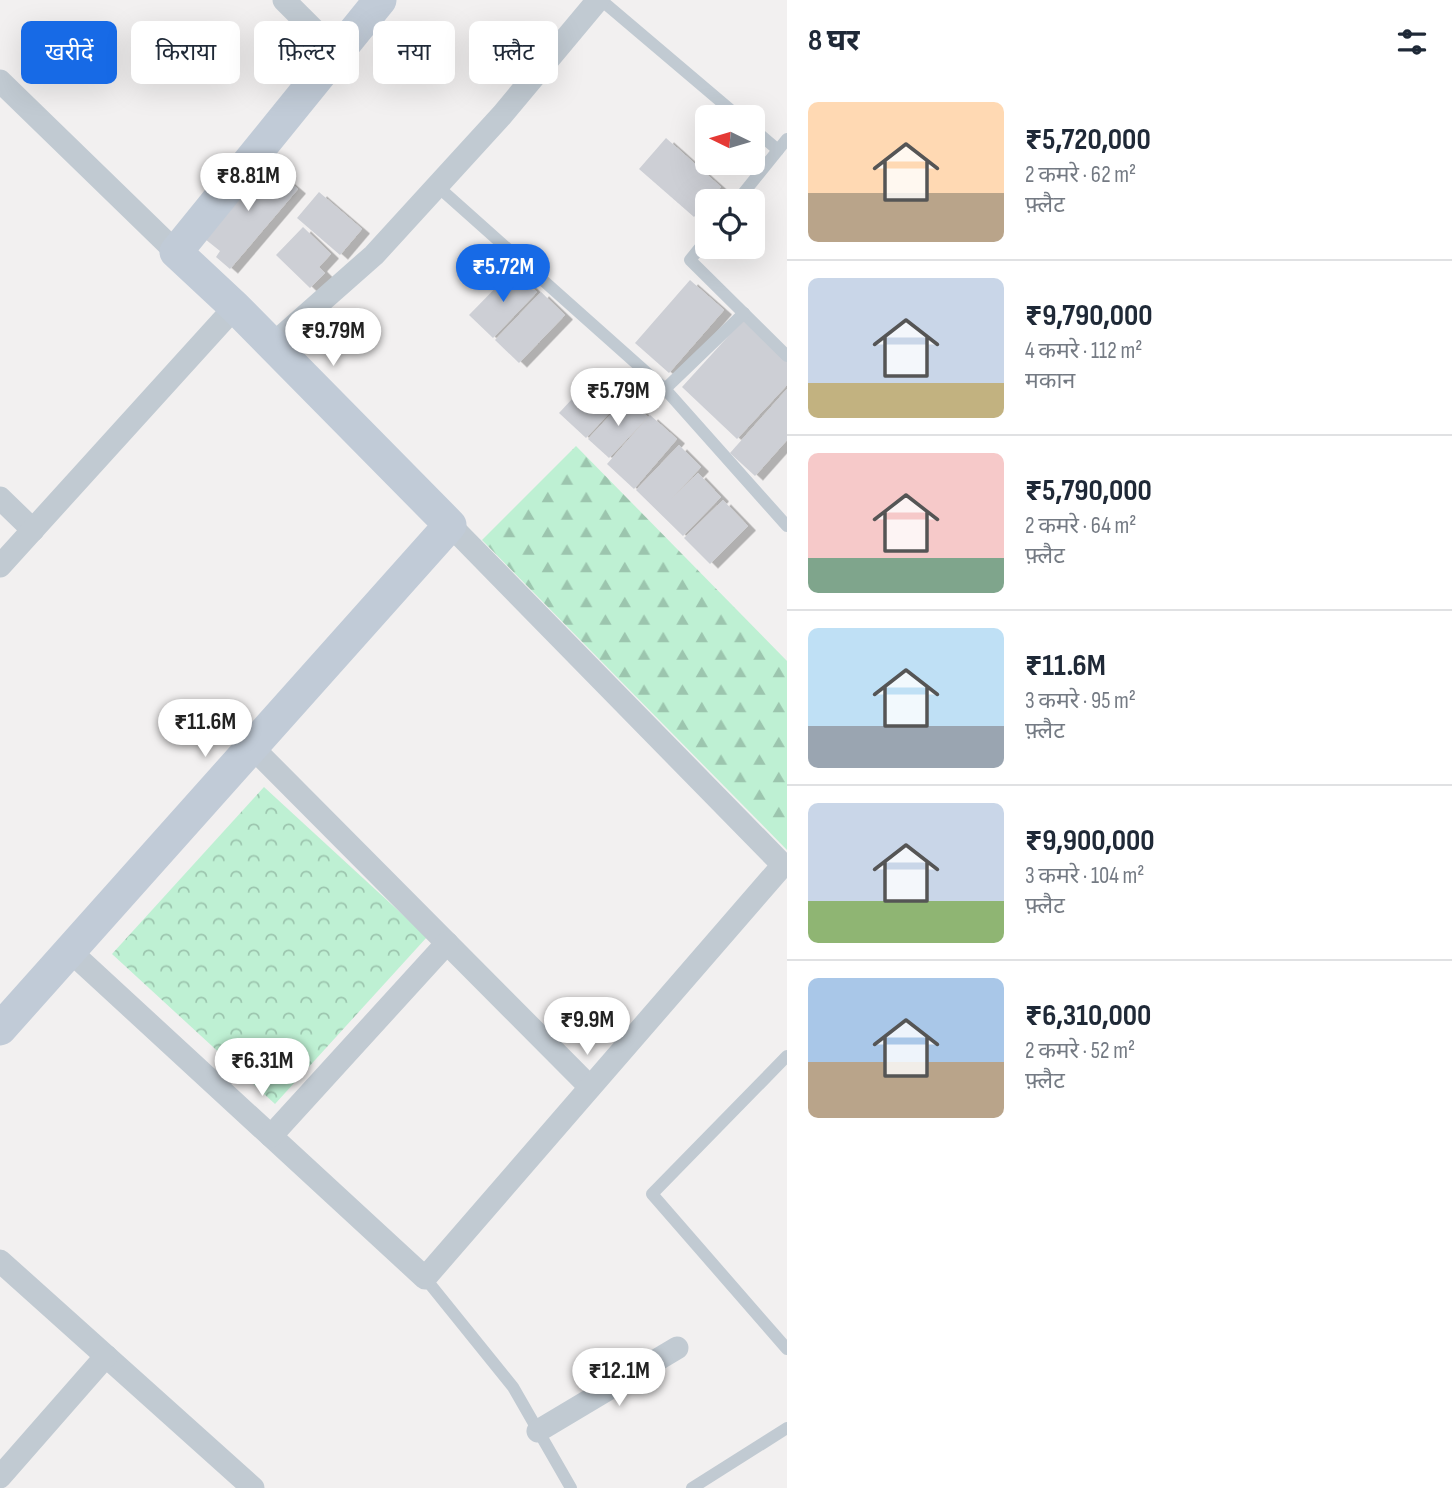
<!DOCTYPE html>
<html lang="hi">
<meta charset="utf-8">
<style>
body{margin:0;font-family:"Sofia Sans Condensed","Noto Sans Devanagari",sans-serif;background:#f6f6f7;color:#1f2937;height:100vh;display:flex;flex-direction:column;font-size:26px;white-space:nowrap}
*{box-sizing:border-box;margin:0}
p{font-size:23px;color:#747a83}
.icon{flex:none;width:38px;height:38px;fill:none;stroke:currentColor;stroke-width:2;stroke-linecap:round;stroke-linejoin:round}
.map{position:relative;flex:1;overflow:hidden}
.sheet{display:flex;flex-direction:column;background:#fff;width:665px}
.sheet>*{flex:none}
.top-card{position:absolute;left:21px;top:21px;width:660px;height:63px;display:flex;gap:14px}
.needle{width:46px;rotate:275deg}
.fabs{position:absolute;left:695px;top:105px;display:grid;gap:14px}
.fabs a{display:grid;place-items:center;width:70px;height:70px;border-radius:10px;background:#fff;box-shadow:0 7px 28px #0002;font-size:35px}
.price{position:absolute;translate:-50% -60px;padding:0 16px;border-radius:24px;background:#fff;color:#222;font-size:23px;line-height:46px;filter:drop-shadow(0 2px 4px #0008)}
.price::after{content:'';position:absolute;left:50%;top:42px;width:21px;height:16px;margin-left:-10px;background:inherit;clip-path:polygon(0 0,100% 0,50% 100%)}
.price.selected{background:#176ae6;color:#fff}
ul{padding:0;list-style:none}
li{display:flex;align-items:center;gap:21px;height:175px;padding:0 21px}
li+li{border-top:2px solid #e0e1e3}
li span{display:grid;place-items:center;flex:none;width:196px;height:140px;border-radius:10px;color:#555}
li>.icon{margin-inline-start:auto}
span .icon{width:84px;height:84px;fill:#fffc;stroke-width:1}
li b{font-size:30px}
h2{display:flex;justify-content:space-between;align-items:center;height:84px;padding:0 21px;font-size:30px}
.tag{padding:0 24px;border-radius:10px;background:#fff;box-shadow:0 7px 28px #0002;font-size:24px;line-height:63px}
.tag.selected{background:#176ae6;color:#fff}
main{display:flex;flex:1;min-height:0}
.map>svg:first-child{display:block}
.forest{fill:url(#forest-firs)}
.park{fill:url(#park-crowns)}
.building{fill:#cdcfd5;filter:url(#shadow)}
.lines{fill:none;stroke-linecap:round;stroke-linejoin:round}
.lane{stroke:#c1cad2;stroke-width:12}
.street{stroke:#c1cad2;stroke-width:23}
.secondary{stroke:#c1cbd7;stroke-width:33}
</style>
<main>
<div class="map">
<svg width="787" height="1488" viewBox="0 0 787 1488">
<defs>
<pattern id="forest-firs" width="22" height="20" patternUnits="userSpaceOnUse" patternTransform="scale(1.75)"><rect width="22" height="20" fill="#bef0d3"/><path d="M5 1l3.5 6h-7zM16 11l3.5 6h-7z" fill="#9cc5ae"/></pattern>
<pattern id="park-crowns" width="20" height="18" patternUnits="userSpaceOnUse" patternTransform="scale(1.75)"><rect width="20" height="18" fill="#bef0d3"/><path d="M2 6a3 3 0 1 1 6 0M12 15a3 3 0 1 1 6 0" fill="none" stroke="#9cc5ae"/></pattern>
<filter id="shadow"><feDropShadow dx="8" dy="4.5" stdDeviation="0" flood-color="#0004"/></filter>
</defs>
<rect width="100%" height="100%" fill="#f2f0f0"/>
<path class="forest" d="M 576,446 L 787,661 L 787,850 L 482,540 Z"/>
<path class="park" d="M 264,787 L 427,937 L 275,1104 L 112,954 Z"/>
<g class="building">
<path d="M 666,138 L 721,187 L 694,217 L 639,169 Z"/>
<path d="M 264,160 L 298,189 L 230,269 L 216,257 L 220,251 L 200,235 Z"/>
<path d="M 319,192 L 362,229 L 340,255 L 297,218 Z"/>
<path d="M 303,227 L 331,254 L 319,267 L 325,273 L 310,288 L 276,255 Z"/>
<path d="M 514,269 L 537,292 L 493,338 L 469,315 Z"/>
<path d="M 690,280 L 724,310 L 669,373 L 635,343 Z"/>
<path d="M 541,292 L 565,315 L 519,363 L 495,340 Z"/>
<path d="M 743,320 L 787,362 L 787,385 L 737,439 L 682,387 Z"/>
<path d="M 600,369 L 627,394 L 586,438 L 559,413 Z"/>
<path d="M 787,389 L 787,440 L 755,476 L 730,453 Z"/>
<path d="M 627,397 L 648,417 L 609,458 L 588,439 Z"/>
<path d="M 650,415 L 677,439 L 634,489 L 607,464 Z"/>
<path d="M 679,445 L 701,467 L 671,499 L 698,473 L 721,497 L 683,536 L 636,490 Z"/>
<path d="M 723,500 L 748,526 L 710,564 L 684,538 Z"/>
</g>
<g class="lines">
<g class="lane">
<path d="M 601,0 L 739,117"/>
<path d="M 752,128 L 778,150"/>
<path d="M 436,185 L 665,389 L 787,526"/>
<path d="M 737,201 L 787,139"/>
<path d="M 707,239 L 690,260 L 787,356"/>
<path d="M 665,389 L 744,313"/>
<path d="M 787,1056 L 652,1194 L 787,1349"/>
<path d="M 425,1278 L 513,1387 L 571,1488"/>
<path d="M 692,1488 L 787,1428"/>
</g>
<g class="street">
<path d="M 284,0 L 337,53"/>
<path d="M 0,81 L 176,252"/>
<path d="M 272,345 L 374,255 L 502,115 L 598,0"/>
<path d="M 0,498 L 33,530"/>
<path d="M 0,566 L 235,307"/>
<path d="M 252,747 L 590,1087"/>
<path d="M 70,951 L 425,1278 L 783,865 L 450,525"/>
<path d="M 271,1136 L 447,943"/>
<path d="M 0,1261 L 253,1488"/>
<path d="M 538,1431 L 677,1348"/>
<path d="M 0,1477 L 106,1356"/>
</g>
<path class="secondary" d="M 0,1029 L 450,525 L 235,307 L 176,252 L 380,0"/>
</g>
</svg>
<div class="fabs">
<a><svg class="needle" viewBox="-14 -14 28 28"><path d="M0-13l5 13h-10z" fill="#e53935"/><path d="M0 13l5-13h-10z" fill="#747a83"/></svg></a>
<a><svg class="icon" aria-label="locate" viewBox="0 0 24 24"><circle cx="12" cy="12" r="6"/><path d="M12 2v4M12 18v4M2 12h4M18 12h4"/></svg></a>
</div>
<b class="price" style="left:248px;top:213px">₹8.81M</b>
<b class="price selected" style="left:503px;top:304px">₹5.72M</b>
<b class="price" style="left:333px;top:368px">₹9.79M</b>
<b class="price" style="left:618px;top:428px">₹5.79M</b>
<b class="price" style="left:205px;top:759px">₹11.6M</b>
<b class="price" style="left:587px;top:1057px">₹9.9M</b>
<b class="price" style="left:262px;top:1098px">₹6.31M</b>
<b class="price" style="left:619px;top:1408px">₹12.1M</b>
<div class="top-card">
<a class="tag selected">खरीदें</a>
<a class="tag">किराया</a>
<a class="tag">फ़िल्टर</a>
<a class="tag">नया</a>
<a class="tag">फ़्लैट</a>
</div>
</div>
<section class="sheet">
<h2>8 घर<svg class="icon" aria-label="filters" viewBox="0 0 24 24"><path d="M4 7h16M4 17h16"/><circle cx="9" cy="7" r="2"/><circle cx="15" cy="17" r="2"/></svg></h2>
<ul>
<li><span style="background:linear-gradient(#ffd9b3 65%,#b9a48a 0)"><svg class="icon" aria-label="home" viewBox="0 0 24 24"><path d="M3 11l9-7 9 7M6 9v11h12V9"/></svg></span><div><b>₹5,720,000</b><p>2 कमरे · 62 m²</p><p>फ़्लैट</p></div></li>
<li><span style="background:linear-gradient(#c9d6e8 75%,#c2b280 0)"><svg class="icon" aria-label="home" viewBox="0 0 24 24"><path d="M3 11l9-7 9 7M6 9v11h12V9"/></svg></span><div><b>₹9,790,000</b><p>4 कमरे · 112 m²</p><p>मकान</p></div></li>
<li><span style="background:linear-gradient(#f6c9c9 75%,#7fa58c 0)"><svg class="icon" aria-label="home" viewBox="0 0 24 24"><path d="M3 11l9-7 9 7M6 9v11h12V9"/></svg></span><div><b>₹5,790,000</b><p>2 कमरे · 64 m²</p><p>फ़्लैट</p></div></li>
<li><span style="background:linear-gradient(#bfe0f5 70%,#9aa5b1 0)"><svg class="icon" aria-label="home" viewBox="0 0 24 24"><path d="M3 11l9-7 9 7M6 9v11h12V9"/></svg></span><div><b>₹11.6M</b><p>3 कमरे · 95 m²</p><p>फ़्लैट</p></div></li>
<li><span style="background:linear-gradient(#c9d6e8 70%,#8fb573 0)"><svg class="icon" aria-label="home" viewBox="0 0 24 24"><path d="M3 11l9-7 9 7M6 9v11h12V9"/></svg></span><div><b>₹9,900,000</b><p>3 कमरे · 104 m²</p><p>फ़्लैट</p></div></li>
<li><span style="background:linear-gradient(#a9c7e8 60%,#b9a48a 0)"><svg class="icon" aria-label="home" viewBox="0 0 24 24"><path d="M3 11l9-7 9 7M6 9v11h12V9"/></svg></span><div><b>₹6,310,000</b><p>2 कमरे · 52 m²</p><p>फ़्लैट</p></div></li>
</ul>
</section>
</main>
